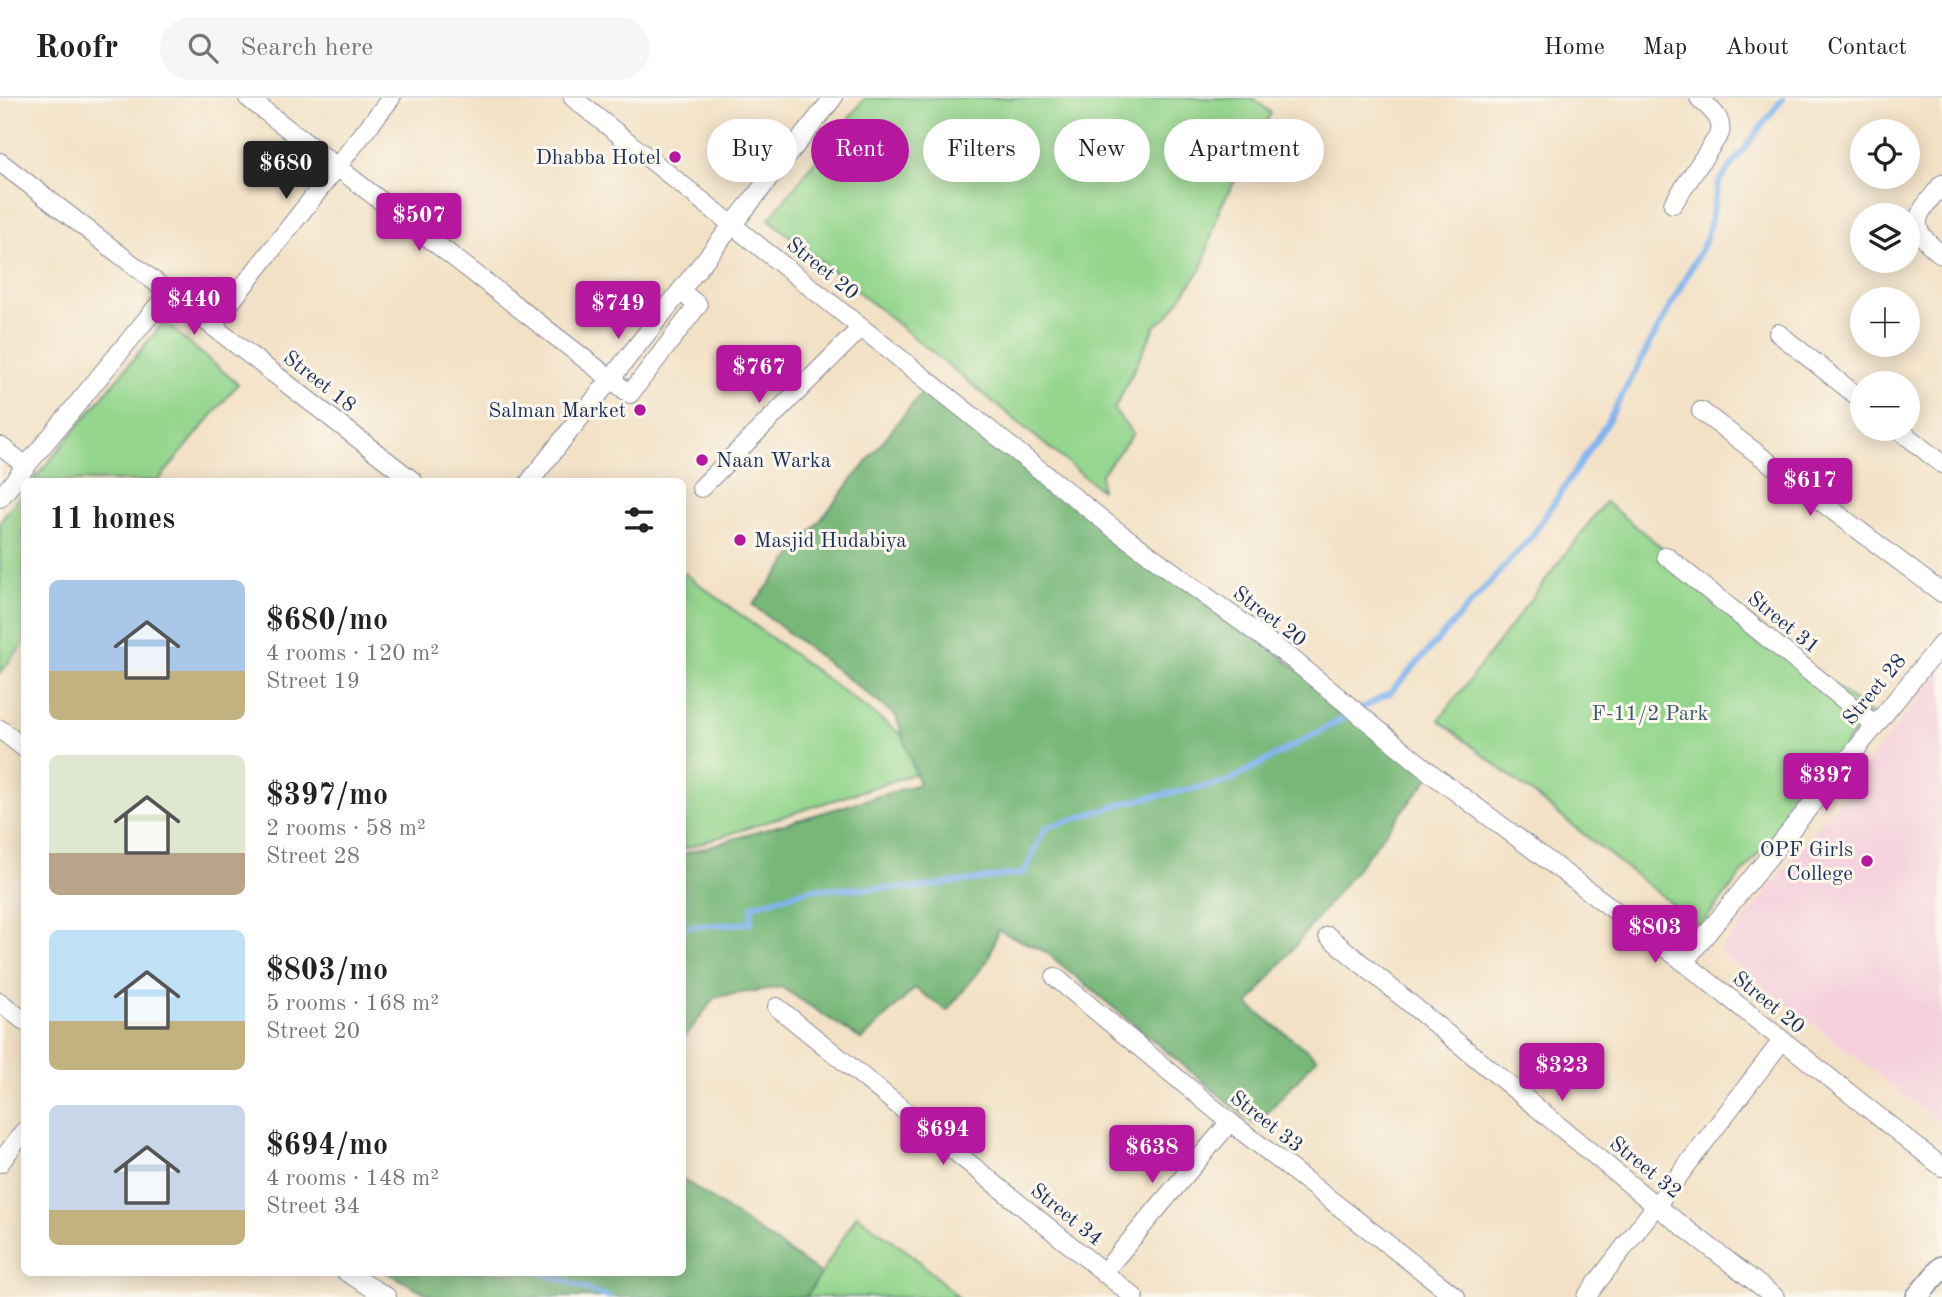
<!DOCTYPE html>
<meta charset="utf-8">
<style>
body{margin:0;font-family:"Old Standard TT",serif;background:#f6f6f6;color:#222;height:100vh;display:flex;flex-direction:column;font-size:26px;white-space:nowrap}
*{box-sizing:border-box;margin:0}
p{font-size:23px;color:#767676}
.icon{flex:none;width:38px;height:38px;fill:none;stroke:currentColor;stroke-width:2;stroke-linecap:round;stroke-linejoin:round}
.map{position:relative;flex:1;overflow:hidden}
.side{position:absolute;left:21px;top:380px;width:665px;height:798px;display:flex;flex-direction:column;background:#fff;border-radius:10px;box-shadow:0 4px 18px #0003}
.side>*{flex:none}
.guide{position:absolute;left:707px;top:21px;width:665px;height:63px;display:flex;gap:14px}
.buttons{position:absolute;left:1850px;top:21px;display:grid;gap:14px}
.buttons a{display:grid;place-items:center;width:70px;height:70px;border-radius:50%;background:#fff;box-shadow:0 4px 18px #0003;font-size:35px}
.price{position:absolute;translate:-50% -60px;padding:0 16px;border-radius:7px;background:#b5179e;color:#fff;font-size:23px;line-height:46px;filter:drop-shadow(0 2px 4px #0008)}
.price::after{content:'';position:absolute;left:50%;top:42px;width:21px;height:16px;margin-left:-10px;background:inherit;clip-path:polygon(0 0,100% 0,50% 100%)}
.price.active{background:#222;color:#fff}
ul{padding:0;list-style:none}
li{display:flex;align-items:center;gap:21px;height:175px;padding:0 28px}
li span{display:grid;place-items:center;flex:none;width:196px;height:140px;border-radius:10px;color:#555}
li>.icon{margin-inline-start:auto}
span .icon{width:84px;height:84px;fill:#fffc;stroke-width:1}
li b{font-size:30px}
h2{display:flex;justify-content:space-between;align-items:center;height:84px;padding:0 28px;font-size:30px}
.tag{padding:0 24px;border-radius:32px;background:#fff;box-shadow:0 4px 18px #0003;font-size:24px;line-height:63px}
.tag.active{background:#b5179e;color:#fff}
header{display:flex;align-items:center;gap:42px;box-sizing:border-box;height:98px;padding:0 35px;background:#fff;border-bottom:2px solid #e0e0e0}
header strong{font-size:33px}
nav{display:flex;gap:38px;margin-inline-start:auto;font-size:24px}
.search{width:490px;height:63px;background:#f6f6f6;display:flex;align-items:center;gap:18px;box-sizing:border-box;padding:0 24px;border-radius:38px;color:#767676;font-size:26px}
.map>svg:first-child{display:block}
.built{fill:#f5cfdc}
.green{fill:#94d68d;stroke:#588276;stroke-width:2}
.forest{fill:#77b778;stroke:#49736b;stroke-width:2}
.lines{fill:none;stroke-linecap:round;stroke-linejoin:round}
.stream{stroke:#81b4ee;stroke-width:6}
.minor-casing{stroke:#878892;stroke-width:20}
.tertiary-casing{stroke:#878892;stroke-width:24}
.minor{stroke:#fff;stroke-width:18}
.tertiary{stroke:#fff;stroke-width:21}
.poi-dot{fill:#b5179e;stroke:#fbf7ec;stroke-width:2.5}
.labels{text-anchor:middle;stroke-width:6;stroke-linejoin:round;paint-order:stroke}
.poi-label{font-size:21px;fill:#1b2f5e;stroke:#fbf7ec;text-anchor:end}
.street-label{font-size:21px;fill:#1b2f5e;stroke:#fbf7ec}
.park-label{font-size:21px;fill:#39596a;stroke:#fbf7ec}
</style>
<header>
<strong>Roofr</strong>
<div class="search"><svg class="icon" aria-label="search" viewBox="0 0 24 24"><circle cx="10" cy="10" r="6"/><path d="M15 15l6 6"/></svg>Search here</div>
<nav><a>Home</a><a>Map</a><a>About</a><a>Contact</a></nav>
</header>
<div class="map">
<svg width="1942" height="1199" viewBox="0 0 1942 1199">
<rect width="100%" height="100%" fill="#fbf7ec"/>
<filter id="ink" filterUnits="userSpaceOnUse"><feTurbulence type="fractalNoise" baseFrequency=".0143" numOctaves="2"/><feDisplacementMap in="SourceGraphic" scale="14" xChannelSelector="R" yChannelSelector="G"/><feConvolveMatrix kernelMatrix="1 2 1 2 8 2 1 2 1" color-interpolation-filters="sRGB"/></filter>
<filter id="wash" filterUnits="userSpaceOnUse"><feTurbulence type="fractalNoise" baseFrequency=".00686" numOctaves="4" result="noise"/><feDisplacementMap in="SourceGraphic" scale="28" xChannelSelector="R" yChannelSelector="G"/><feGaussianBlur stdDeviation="1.57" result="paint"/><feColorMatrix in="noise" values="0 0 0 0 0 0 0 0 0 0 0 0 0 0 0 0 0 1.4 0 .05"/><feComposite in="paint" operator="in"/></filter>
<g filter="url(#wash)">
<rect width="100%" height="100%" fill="#f3e1c6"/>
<path class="built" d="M 1942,570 L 1942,1026 L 1720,854 Z"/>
<g class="green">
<path d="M 865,0 L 1253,0 L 1271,15 L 1219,112 L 1202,170 L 1167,219 L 1156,227 L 1114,312 L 1133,336 L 1101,377 L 1101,392 L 769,121 Z"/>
<path d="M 164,224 L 238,286 L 158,383 L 33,383 Z"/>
<path d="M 24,393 L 24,545 L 0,575 L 0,423 Z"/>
<path d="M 1605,404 L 1870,616 L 1700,828 L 1439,622 Z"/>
<path d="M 683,474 L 942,667 L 683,751 Z"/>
<path d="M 857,1117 L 911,1156 L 958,1199 L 801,1199 L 821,1176 Z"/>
</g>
<g class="forest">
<path d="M 930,284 L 1432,676 L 1248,907 L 1317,960 L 1256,1027 L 1046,854 L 998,832 L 988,862 L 947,913 L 915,890 L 862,942 L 781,889 L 715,899 L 683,942 L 683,756 L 919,686 L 896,618 L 753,507 Z"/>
<path d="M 683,1081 L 821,1176 L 806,1199 L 433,1199 L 386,1174 L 682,1174 Z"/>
</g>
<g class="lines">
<g class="stream">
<path d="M 682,829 L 751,825 L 752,808 L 811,791 L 915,790 L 1024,775 L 1045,730 L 1132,703 L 1227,684 L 1390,595 L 1532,438 L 1607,325 L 1706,142 L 1719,84 L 1783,0"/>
<path d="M 539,1174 L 609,1199"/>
</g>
</g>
</g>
<g filter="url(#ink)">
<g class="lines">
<defs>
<g id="minor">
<path d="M 248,0 L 630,296 L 698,207 L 681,194"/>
<path d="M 573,0 L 1109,427 L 1292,561 L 1432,676 L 1684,864 L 1942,1069"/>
<path d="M 0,64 L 413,383"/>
<path d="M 1942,86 C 1916,119 1904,127 1942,157"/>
<path d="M 1673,106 L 1720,35 C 1723,19 1710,11 1699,0"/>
<path d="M 212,228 L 391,0"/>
<path d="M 1778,235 L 1862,302"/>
<path d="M 1701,313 L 1942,495"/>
<path d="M 1898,331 L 1942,366"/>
<path d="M 0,348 L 25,367"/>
<path d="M 530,383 L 833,0"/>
<path d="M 701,390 L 861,230"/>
<path d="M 0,400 L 168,195"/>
<path d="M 1666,458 L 1874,626"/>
<path d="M 0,631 L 24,650"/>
<path d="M 1328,838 L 1655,1107 L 1775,1199"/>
<path d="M 1684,864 L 1942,545"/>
<path d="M 1055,879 L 1230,1024 L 1456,1199"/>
<path d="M 0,904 L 24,923"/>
<path d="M 777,909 L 1134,1199"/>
<path d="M 0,1065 L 24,1033"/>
<path d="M 346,1174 L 387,1199"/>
<path d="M 1103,1175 L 1230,1024"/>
<path d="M 1586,1199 L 1781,944"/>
</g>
<path id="tertiary" d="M 1917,1199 L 1942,1169"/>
</defs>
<use href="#minor" class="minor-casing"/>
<use href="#tertiary" class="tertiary-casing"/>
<use href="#minor" class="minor"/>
<use href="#tertiary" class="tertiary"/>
</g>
</g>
<g class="poi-dot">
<circle cx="675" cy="59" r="7"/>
<circle cx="640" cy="312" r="7"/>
<circle cx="702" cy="362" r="7"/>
<circle cx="740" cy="442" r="7"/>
<circle cx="1867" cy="763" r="7"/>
</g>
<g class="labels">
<g class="poi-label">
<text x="661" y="66">Dhabba Hotel</text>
<text x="626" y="319">Salman Market</text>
<text x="716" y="369" text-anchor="start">Naan Warka</text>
<text x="754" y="449" text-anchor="start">Masjid Hudabiya</text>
<text x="1853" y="758">OPF Girls<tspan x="1853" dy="24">College</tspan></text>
</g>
<g class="street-label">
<text transform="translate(823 170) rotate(39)" y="7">Street 20</text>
<text transform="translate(320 283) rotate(38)" y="7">Street 18</text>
<text transform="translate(1270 518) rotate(37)" y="7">Street 20</text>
<text transform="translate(1784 524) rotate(39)" y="7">Street 31</text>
<text transform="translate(1874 591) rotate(-50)" y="7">Street 28</text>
<text transform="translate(1769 904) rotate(39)" y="7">Street 20</text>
<text transform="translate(1267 1023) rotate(38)" y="7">Street 33</text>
<text transform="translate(1646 1069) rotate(39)" y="7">Street 32</text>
<text transform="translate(1067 1116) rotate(39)" y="7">Street 34</text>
</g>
<g class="park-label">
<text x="1650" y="622">F-11/2 Park</text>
</g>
</g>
</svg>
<div class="buttons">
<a><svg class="icon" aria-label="locate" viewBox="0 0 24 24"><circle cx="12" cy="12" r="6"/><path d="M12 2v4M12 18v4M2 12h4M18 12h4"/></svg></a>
<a><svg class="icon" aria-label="layers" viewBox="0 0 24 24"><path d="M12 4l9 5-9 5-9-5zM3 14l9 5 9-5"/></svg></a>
<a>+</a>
<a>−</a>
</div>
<b class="price active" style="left:286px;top:103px">$680</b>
<b class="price" style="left:419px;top:155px">$507</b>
<b class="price" style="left:194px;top:239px">$440</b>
<b class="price" style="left:618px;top:243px">$749</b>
<b class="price" style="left:759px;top:307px">$767</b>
<b class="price" style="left:1810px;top:420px">$617</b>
<b class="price" style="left:1826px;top:715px">$397</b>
<b class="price" style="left:1655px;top:867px">$803</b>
<b class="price" style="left:1562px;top:1005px">$323</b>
<b class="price" style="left:943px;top:1069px">$694</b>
<b class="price" style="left:1152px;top:1087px">$638</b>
<div class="guide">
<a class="tag">Buy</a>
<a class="tag active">Rent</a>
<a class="tag">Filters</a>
<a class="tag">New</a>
<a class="tag">Apartment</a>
</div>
<section class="side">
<h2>11 homes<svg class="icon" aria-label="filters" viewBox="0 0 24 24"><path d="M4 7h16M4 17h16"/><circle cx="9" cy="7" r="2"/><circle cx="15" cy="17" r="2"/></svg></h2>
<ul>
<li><span style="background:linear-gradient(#a9c7e8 65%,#c2b280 0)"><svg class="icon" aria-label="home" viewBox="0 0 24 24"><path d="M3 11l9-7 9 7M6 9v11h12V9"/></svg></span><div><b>$680/mo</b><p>4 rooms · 120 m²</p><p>Street 19</p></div></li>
<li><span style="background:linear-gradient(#dfe7d0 70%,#b9a48a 0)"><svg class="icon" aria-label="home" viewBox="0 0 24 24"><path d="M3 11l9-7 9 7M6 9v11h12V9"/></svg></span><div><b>$397/mo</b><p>2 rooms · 58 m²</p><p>Street 28</p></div></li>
<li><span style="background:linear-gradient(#bfe0f5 65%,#c2b280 0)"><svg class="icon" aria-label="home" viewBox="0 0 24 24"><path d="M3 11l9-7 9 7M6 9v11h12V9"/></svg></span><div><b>$803/mo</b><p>5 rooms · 168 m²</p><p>Street 20</p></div></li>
<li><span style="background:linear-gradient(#c9d6e8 75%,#c2b280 0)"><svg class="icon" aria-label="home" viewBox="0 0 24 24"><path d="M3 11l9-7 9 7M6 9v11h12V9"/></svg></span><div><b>$694/mo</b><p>4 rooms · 148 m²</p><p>Street 34</p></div></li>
</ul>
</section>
</div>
